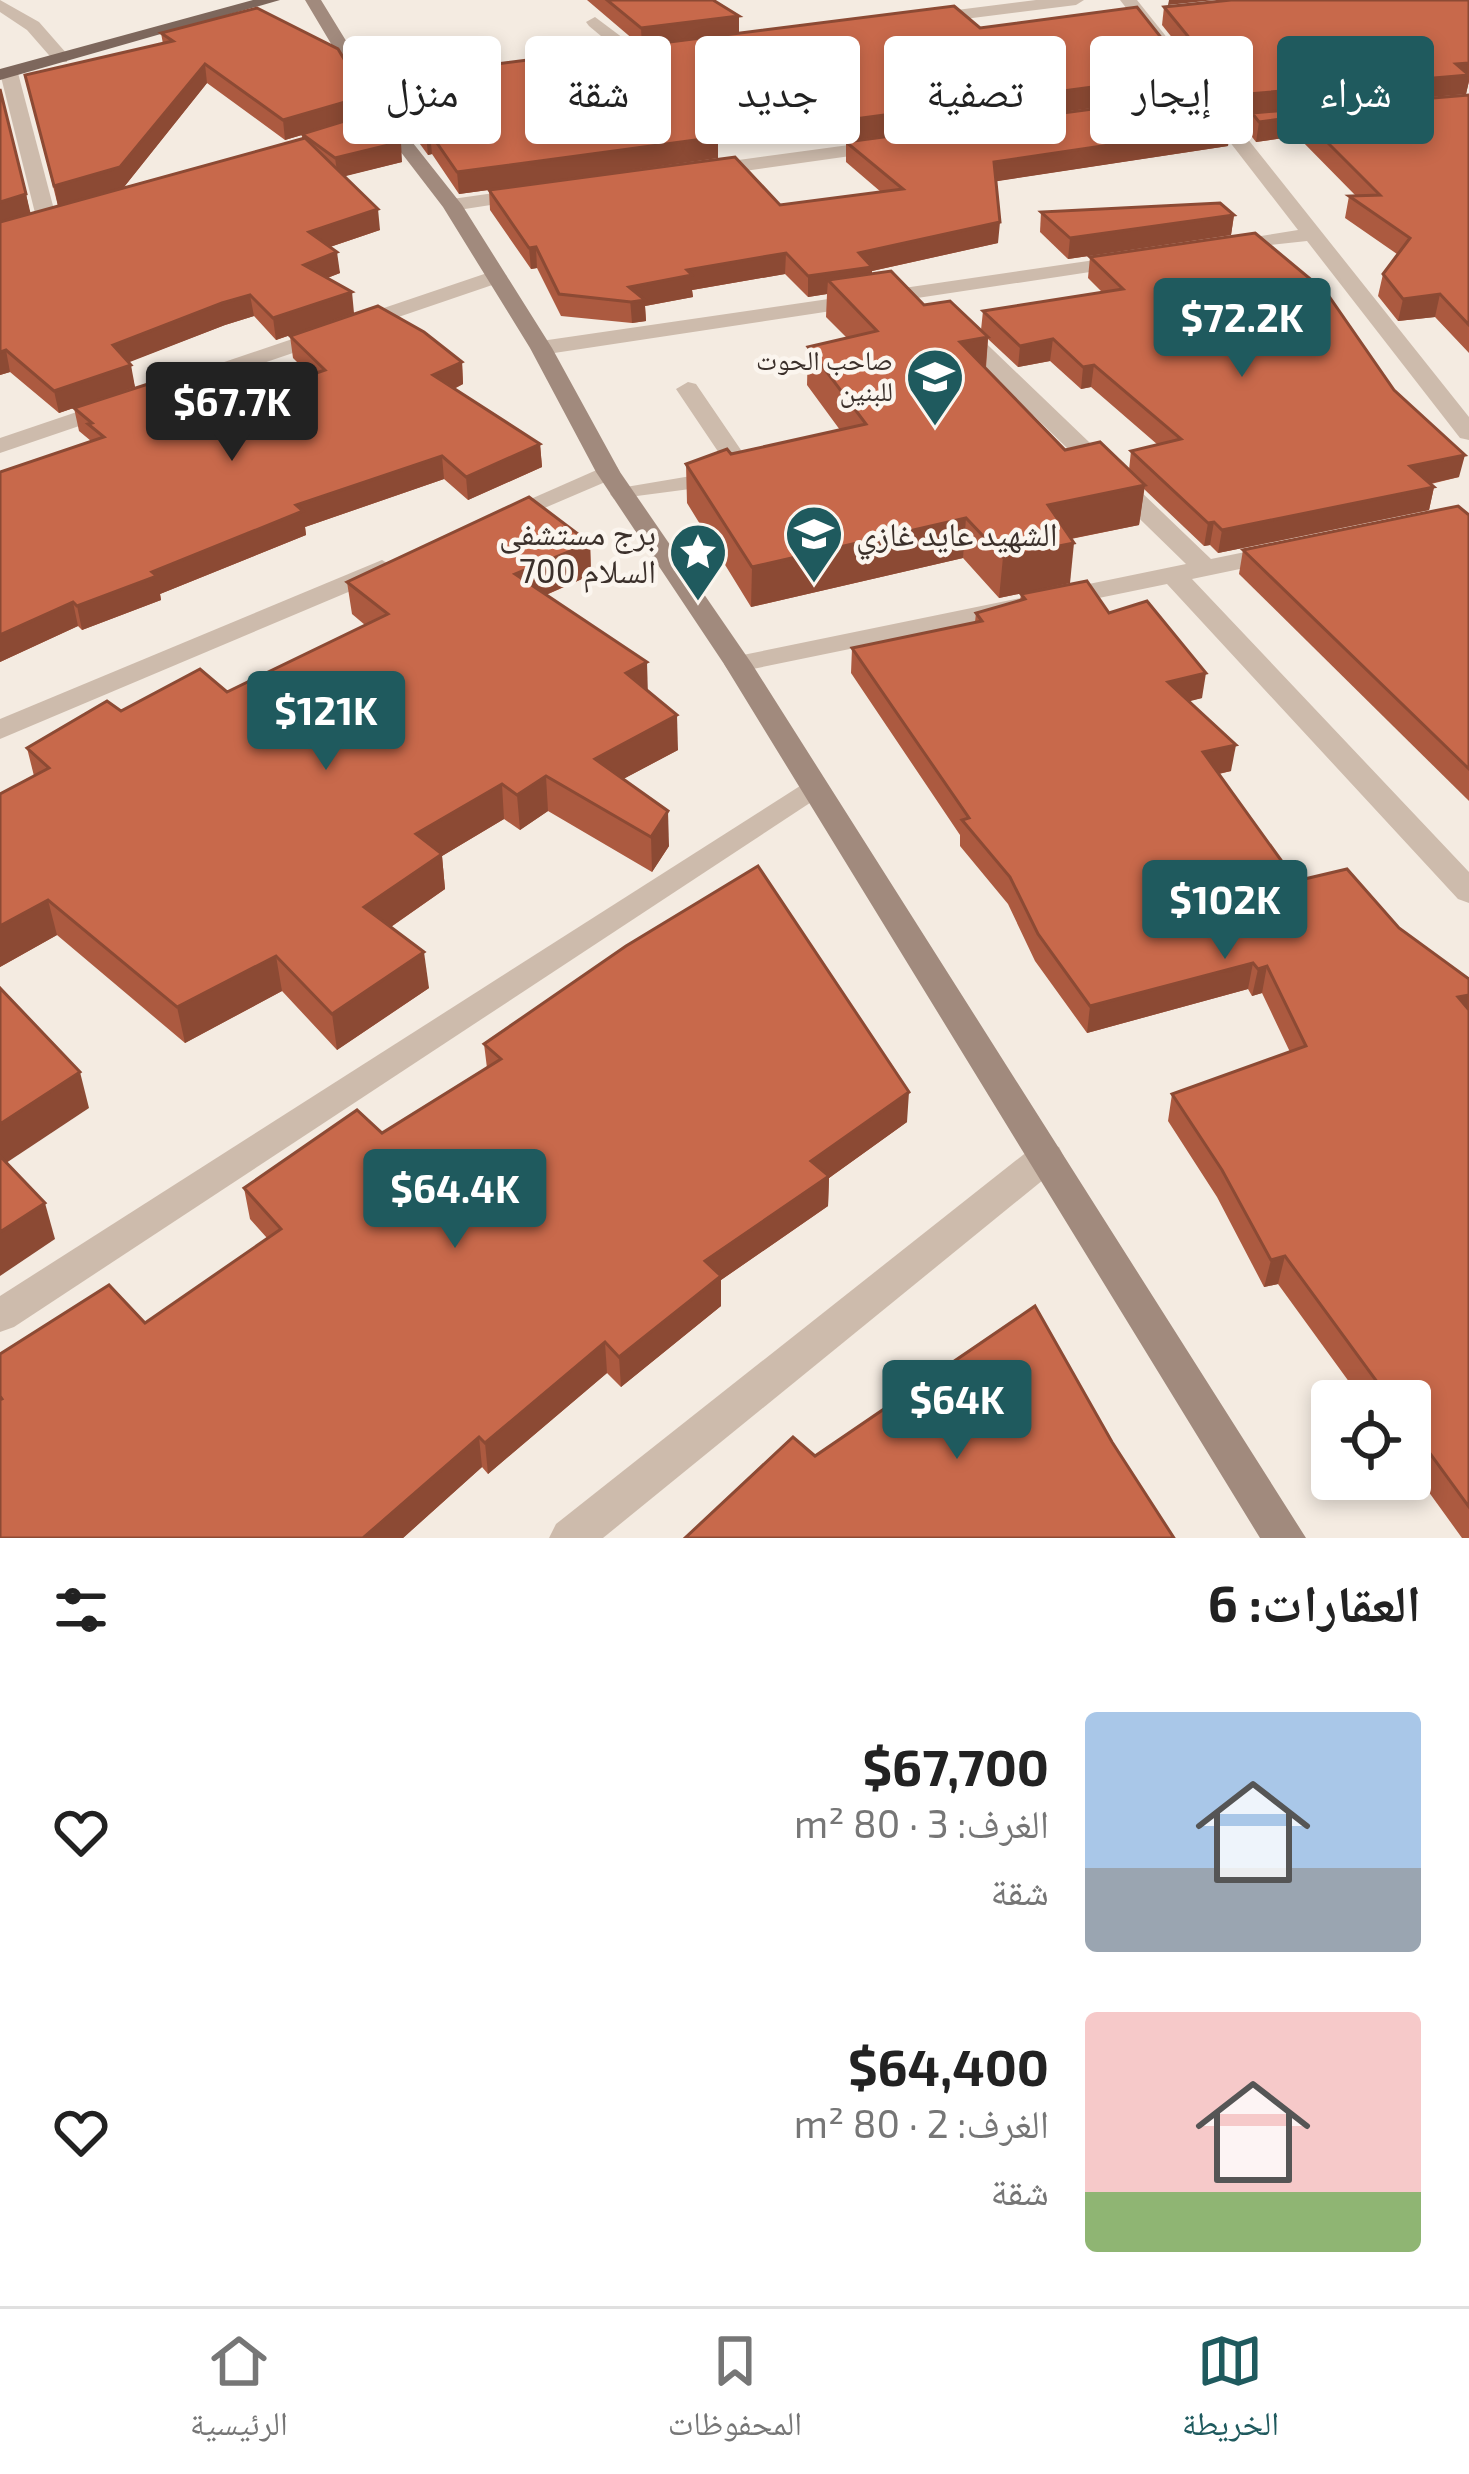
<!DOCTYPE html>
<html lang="ar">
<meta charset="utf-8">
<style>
body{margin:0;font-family:"Exo 2","Noto Naskh Arabic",sans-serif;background:#f6f6f6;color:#222;direction:rtl;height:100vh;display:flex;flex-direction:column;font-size:45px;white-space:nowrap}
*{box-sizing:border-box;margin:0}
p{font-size:39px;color:#767676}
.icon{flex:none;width:66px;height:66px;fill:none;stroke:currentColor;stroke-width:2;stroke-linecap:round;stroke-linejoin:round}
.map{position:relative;height:1538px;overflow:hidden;direction:ltr}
.drawer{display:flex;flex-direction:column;background:#fff;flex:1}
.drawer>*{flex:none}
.guide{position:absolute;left:36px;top:36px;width:1398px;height:108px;direction:rtl;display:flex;gap:24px}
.buttons{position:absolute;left:1311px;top:1380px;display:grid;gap:24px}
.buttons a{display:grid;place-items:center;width:120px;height:120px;border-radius:12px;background:#fff;box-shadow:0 6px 18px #0003;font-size:60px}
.price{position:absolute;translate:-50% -102px;padding:0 27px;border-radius:12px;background:#1f5a5e;color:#fff;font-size:39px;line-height:78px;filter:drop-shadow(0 3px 6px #0008)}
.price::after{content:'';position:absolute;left:50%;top:72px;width:36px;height:27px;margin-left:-18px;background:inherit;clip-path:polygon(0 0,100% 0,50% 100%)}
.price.on{background:#222;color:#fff}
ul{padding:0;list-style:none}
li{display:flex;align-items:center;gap:36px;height:300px;padding:0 48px}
li span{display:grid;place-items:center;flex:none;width:336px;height:240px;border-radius:12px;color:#555}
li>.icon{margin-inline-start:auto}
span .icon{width:144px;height:144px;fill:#fffc;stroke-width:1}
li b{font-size:51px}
h2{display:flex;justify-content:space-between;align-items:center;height:144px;padding:0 48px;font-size:51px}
.chip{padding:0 42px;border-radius:12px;background:#fff;box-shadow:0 6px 18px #0003;font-size:42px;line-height:108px}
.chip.on{background:#1f5a5e;color:#fff}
.menu{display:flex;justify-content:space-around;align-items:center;height:168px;border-top:3px solid #e0e0e0;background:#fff;font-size:33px;color:#767676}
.menu a{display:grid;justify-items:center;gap:6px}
.menu .on{color:#1f5a5e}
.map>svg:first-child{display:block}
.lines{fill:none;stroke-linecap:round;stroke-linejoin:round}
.lane{fill:#cdbbac;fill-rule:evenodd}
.street{fill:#cdbbac;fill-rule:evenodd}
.secondary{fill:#a18a7d;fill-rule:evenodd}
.primary{fill:#7d675c;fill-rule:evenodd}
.wall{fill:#ac5a40;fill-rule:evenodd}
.shaded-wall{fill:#8c4a34}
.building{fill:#c8694b;stroke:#8c4a34;stroke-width:3}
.labels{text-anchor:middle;stroke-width:9;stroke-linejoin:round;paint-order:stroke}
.far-poi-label{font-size:27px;fill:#3b302b;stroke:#fbf5ee;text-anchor:end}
.poi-label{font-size:33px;fill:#3b302b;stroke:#fbf5ee;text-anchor:end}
</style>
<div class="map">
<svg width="1469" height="1538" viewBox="0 0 1469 1538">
<rect width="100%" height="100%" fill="#f4ebe1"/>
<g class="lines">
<g class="lane">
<path d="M 595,17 L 643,53 L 643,61 L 631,61 L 589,26 L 586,22 Z"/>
<path d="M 688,382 L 696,384 L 743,453 L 739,468 L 713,486 L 614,499 L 610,494 L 614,489 L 697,475 L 716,464 L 719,453 L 676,389 Z"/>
</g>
<g class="street">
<path d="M 0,0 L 39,22 L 67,54 L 67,62 L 55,62 L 27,30 L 0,12 Z"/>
<path d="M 1036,0 L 1084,0 L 1076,5 L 925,24 L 916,19 L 925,14 Z"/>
<path d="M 1120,0 L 1137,0 L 1469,417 L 1469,440 L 1460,438 L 1307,241 L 1217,251 L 1217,243 L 1298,230 Z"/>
<path d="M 9,68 L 18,73 L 57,221 L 54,225 L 37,221 L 0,73 Z"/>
<path d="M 886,140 L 896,146 L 893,150 L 702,177 L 692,171 L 702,165 Z"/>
<path d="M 529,188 L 539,194 L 536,198 L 452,211 L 442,205 L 452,199 Z"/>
<path d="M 1129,255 L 1136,257 L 1136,265 L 541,355 L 530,348 L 541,341 Z"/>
<path d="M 496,270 L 507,276 L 504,281 L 0,453 L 0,438 Z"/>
<path d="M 959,323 L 967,325 L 1211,559 L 1279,545 L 1288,547 L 1292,553 L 1288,559 L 1192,579 L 1469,872 L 1469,903 L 1458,899 L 1167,584 L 738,672 L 728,670 L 724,664 L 728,658 L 738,656 L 1186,564 L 951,335 L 951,325 Z"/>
<path d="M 608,465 L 617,467 L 620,472 L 617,477 L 507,524 L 489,524 L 485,519 Z"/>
<path d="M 382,560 L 395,568 L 391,574 L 0,739 L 0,719 Z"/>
<path d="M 814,777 L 829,786 L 825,793 L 14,1327 L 0,1332 L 0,1296 Z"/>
<path d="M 1046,1143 L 1059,1147 L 1064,1157 L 1059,1167 L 603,1538 L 549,1538 L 556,1524 L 1033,1147 Z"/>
</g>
<path class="secondary" d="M 305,0 L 321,0 L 394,119 L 462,205 L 552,348 L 620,472 L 752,664 L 1306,1538 L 1260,1538 L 724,664 L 596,472 L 530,348 L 443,207 L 377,121 Z"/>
<path class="primary" d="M 253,0 L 280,0 L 0,80 L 0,69 Z"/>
</g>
<g class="wall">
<path d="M 587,0 L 713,0 L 739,33 L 980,28 L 1190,74 L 1188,95 L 825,144 L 804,126 L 718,141 L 718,158 L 459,194 L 432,154 L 428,155 L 387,99 L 385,78 L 641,46 Z"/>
<path d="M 1164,7 L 1469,81 L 1466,94 L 1233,114 L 1162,25 Z"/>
<path d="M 161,33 L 368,114 L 402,162 L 344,176 L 380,230 L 330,247 L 340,273 L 327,278 L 354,313 L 276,340 L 254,316 L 225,325 L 128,362 L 135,387 L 59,413 L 10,372 L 0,375 L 26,194 L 30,214 L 58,206 L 25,75 L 163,44 ZM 207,83 L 285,140 L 302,135 L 302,139 L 124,187 Z"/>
<path d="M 1469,95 L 1469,353 L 1435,317 L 1398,321 L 1378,296 L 1383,274 L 1397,254 L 1345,218 L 1349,196 L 1356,196 L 1297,136 L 1256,142 L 1249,133 L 1252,113 Z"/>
<path d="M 846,142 L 1228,146 L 996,181 L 998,243 L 872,271 L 872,274 L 924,305 L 981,330 L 983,311 L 1102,292 L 1088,278 L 1090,257 L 1394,390 L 1459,477 L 1431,484 L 1434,487 L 1429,510 L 1218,553 L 1210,545 L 1204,546 L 1144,489 L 1139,525 L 1071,539 L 1070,583 L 999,598 L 963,558 L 751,607 L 687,503 L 686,464 L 840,430 L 807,385 L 808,347 L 847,338 L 826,317 L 827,294 L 808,297 L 785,274 L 692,290 L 693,297 L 645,306 L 646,321 L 632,323 L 561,316 L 537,268 L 531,269 L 490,210 L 489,190 L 780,205 L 881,192 L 846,162 ZM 988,339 L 1018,367 L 1050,361 L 1081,389 L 1091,387 L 1158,445 L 1131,451 L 1129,470 L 1065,450 L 986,368 Z"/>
<path d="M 1041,212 L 1234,215 L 1231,235 L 1068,259 L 1040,232 Z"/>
<path d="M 290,336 L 462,362 L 463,384 L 454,389 L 540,444 L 542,467 L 468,500 L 444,479 L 305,527 L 306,535 L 160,594 L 161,600 L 82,630 L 78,626 L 0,662 L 0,472 L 91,441 L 79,431 L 74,408 L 179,419 L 310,375 L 293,358 Z"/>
<path d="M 1469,515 L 1469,801 L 1239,574 L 1243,550 Z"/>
<path d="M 590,543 L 591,575 L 546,595 L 648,691 L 678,750 L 623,779 L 669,846 L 652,872 L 548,811 L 520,830 L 504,819 L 442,856 L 445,889 L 391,927 L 429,988 L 337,1050 L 282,991 L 185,1043 L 57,935 L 0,967 L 0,794 L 34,776 L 27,748 L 121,711 L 227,692 L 365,625 L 352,614 L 347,582 Z"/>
<path d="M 1021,594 L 1109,613 L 1202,698 L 1188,701 L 1231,771 L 1219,774 L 1296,881 L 1399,928 L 1469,979 L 1469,1538 L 1462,1538 L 1410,1466 L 1410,1401 L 1363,1401 L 1278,1284 L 1264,1287 L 1217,1197 L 1168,1121 L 1172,1094 L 1290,1052 L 1262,993 L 1252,996 L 1248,989 L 1087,1033 L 1035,961 L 1008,904 L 960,846 L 960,835 L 851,673 L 852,648 L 975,622 L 976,613 L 1020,601 Z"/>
<path d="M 484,1044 L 907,1122 L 829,1178 L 828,1206 L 721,1280 L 721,1306 L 621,1387 L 607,1373 L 488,1474 L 482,1467 L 403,1538 L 0,1538 L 0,1354 L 145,1323 L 267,1238 L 250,1219 L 244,1188 L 382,1133 L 487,1068 Z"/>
</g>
<g class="shaded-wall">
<path d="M 1169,0 L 1215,0 L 1168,5 Z"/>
<path d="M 739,16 L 739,34 L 642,47 L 641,28 Z"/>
<path d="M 1469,63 L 1469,81 L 1466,94 L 1233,114 L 1236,95 Z"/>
<path d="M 205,64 L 207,83 L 124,187 L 58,206 L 54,186 Z"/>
<path d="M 1190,74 L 1188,95 L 825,144 L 825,123 Z"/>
<path d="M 366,96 L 368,115 L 285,140 L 283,120 Z"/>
<path d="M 805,106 L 804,126 L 718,141 L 718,158 L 459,194 L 457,172 L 704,122 Z"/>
<path d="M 1301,116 L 1297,136 L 1256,142 L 1259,122 Z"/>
<path d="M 1231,127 L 1228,146 L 992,182 L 994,162 Z"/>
<path d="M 430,133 L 432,154 L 428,155 L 426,134 Z"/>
<path d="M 401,142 L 402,162 L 338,178 L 335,158 Z"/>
<path d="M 26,194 L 31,215 L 0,224 L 0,202 Z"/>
<path d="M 378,209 L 380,230 L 312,253 L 309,232 Z"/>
<path d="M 1234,215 L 1231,235 L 1068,259 L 1070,238 Z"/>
<path d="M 1000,222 L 998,243 L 872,271 L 871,288 L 828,280 L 827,294 L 808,297 L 808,276 L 859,253 Z"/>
<path d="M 536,247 L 537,268 L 531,269 L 529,248 Z"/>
<path d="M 337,252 L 340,273 L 307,286 L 304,265 Z"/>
<path d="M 786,253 L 785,274 L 692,290 L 693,297 L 645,306 L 646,321 L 632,323 L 629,287 L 687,270 Z"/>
<path d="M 352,292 L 354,313 L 276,340 L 273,318 Z"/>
<path d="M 1440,294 L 1435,317 L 1398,321 L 1403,299 Z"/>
<path d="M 250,295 L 254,316 L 225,325 L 117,367 L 113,345 L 222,303 Z"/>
<path d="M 988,337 L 985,374 L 960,342 Z"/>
<path d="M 1053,339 L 1050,361 L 1018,367 L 1020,346 Z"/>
<path d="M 6,350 L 10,372 L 0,375 L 0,352 Z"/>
<path d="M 462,362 L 463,384 L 435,398 L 433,375 Z"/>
<path d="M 131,365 L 135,387 L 59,413 L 54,391 Z"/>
<path d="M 1094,365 L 1091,387 L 1081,389 L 1083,367 Z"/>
<path d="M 540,444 L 542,467 L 468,500 L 466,477 Z"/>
<path d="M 1465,455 L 1459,477 L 1405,489 L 1410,466 Z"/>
<path d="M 442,456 L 444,479 L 305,527 L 306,535 L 160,594 L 161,600 L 82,630 L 77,606 L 296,505 Z"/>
<path d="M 1145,485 L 1139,525 L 1044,544 L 1048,505 Z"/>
<path d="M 1434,487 L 1429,510 L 1218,553 L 1222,530 Z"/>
<path d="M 966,518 L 963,558 L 751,607 L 752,567 Z"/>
<path d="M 1214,522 L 1210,545 L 1204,546 L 1208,523 Z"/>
<path d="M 590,543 L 591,575 L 518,607 L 515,574 Z"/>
<path d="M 1074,543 L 1070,583 L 999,598 L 1003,557 Z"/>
<path d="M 73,602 L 78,626 L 0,662 L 0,635 Z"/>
<path d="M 647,662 L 648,696 L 626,673 Z"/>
<path d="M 1206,673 L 1202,698 L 1164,708 L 1168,682 Z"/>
<path d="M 677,715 L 678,750 L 597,793 L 595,759 Z"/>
<path d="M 1236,745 L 1231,771 L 1199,778 L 1203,752 Z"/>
<path d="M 546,776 L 548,811 L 520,830 L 517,795 Z"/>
<path d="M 502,784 L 504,819 L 442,856 L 445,889 L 369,942 L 364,907 L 416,834 Z"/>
<path d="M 668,811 L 669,846 L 652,872 L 651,837 Z"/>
<path d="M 48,900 L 57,935 L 0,967 L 0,926 Z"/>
<path d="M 424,952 L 429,988 L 337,1050 L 332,1014 Z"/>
<path d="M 276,956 L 282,991 L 185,1043 L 177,1007 Z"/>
<path d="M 1253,963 L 1248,989 L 1087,1033 L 1090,1006 Z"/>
<path d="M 1267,966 L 1262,993 L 1252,996 L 1258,969 Z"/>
<path d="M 1469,995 L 1469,1019 L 1458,997 Z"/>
<path d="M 80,1072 L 89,1108 L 0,1167 L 0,1124 Z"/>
<path d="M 909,1092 L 907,1122 L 829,1178 L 828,1206 L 721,1280 L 721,1306 L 621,1387 L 619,1357 L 705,1261 L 811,1161 Z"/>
<path d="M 45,1203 L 55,1239 L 0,1276 L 0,1232 Z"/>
<path d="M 1285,1256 L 1278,1284 L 1264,1287 L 1271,1260 Z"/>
<path d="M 605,1342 L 607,1373 L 488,1474 L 485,1443 Z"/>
<path d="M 479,1437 L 482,1467 L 403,1538 L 363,1538 Z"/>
</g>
<g class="building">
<path d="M 607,0 L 713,0 L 739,16 L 641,28 Z"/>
<path d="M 1231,0 L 1469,0 L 1469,63 L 1456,64 L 1469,75 L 1236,95 L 1164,7 Z"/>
<path d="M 954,6 L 980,28 L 1137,7 L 1190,74 L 825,123 L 805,106 L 704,122 L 718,137 L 457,172 L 430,133 L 426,134 L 385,78 Z"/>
<path d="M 257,8 L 338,49 L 366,96 L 283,120 L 205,64 L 120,167 L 54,186 L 25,75 L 173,41 L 161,33 Z"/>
<path d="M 0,89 L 26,194 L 0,202 Z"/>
<path d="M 1205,94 L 1231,127 L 994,162 L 1000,222 L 859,253 L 872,267 L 808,276 L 786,253 L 687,270 L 692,275 L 629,287 L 645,300 L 631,302 L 559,294 L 536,247 L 529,248 L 489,190 L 735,157 L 780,205 L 903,189 L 846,142 Z"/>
<path d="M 1469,95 L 1469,325 L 1440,294 L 1403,299 L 1383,274 L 1410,238 L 1349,196 L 1380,195 L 1301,116 L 1259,122 L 1252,113 Z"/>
<path d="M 377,111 L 401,142 L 335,158 L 302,134 Z"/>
<path d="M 305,138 L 378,209 L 309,232 L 337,252 L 304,265 L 352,292 L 273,318 L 250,295 L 222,303 L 113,345 L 131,365 L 54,391 L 6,350 L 0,352 L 0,222 Z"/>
<path d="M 1220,203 L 1234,215 L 1070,238 L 1041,212 Z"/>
<path d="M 1255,233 L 1326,292 L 1394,390 L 1465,455 L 1410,466 L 1434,487 L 1222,530 L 1214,522 L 1208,523 L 1131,451 L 1181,439 L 1094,365 L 1083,367 L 1053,339 L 1020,346 L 983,311 L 1123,289 L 1090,257 Z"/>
<path d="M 891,271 L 924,305 L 950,301 L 988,337 L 960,342 L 1065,450 L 1100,442 L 1145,485 L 1048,505 L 1074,543 L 1003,557 L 966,518 L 752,567 L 686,464 L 727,449 L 731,454 L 866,424 L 808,347 L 877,331 L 828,280 Z"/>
<path d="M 378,306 L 424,332 L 462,362 L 433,375 L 540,444 L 466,477 L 442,456 L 296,505 L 303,511 L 152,572 L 157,576 L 77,606 L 73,602 L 0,635 L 0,472 L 104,437 L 88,424 L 92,423 L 74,408 L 148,384 L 179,419 L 325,370 L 290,336 Z"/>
<path d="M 529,497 L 590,543 L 515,574 L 647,662 L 626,673 L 677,715 L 595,759 L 668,811 L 651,837 L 546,776 L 517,795 L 502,784 L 416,834 L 442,854 L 364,907 L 424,952 L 332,1014 L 276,956 L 177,1007 L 48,900 L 0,926 L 0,794 L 49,768 L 27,748 L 107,701 L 121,711 L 200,669 L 227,692 L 388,614 L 347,582 Z"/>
<path d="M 1458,506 L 1469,515 L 1469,769 L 1243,550 Z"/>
<path d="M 1087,581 L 1109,613 L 1147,601 L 1206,673 L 1168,682 L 1236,745 L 1203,752 L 1296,881 L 1347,869 L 1399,928 L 1469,979 L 1469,995 L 1458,997 L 1469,1010 L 1469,1507 L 1410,1426 L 1410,1401 L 1391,1401 L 1285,1256 L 1271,1260 L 1222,1170 L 1172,1094 L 1306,1046 L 1267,966 L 1258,969 L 1253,963 L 1090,1006 L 1038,934 L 1010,877 L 962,820 L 969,818 L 852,648 L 982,621 L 976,613 L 1025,599 L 1021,594 Z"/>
<path d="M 758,866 L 909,1092 L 811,1161 L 829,1176 L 705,1261 L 721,1276 L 619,1357 L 605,1342 L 485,1443 L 479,1437 L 363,1538 L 0,1538 L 0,1400 L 2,1399 L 0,1396 L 0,1354 L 109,1285 L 145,1323 L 281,1229 L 244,1188 L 357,1110 L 382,1133 L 501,1059 L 484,1044 L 626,946 Z"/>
<path d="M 0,988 L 80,1072 L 0,1124 Z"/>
<path d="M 0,1156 L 45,1203 L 0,1232 Z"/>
<path d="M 1035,1306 L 1112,1442 L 1174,1538 L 685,1538 L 793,1437 L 815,1456 Z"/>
</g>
<defs>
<symbol id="school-pin" viewBox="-11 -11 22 30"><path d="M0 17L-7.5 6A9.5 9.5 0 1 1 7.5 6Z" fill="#1f5a5e" stroke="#fbf5ee"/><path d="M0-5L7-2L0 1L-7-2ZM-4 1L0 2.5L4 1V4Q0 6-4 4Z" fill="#fff"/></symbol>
<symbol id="sight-pin" viewBox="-11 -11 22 30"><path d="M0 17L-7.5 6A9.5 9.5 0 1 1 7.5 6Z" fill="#1f5a5e" stroke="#fbf5ee"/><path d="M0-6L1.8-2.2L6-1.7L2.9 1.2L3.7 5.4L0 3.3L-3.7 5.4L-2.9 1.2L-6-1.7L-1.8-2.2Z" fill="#fff"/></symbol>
</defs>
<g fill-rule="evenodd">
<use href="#school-pin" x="902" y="344" width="66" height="90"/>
<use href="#school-pin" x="781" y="501" width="66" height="90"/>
<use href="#sight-pin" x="665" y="519" width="66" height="90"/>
</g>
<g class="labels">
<g class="far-poi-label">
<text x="893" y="370">صاحب الحوت<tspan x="893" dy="31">للبنين</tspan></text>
</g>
<g class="poi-label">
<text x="656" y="545">برج مستشفى<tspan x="656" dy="38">السلام 700</tspan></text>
<text x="856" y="546" text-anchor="start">الشهيد عايد غازي</text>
</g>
</g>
</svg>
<div class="buttons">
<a><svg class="icon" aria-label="locate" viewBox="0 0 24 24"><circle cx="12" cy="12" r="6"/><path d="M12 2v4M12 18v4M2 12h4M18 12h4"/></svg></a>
</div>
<b class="price" style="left:1242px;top:380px">$72.2K</b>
<b class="price on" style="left:232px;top:464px">$67.7K</b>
<b class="price" style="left:326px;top:773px">$121K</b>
<b class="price" style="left:1225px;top:962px">$102K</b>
<b class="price" style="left:455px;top:1251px">$64.4K</b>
<b class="price" style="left:957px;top:1462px">$64K</b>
<div class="guide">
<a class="chip on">شراء</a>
<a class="chip">إيجار</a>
<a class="chip">تصفية</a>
<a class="chip">جديد</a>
<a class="chip">شقة</a>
<a class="chip">منزل</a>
</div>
</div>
<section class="drawer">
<h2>العقارات: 6<svg class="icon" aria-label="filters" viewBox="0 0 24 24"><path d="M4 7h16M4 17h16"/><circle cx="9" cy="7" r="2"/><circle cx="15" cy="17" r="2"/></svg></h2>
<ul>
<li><span style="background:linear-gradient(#a9c7e8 65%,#9aa5b1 0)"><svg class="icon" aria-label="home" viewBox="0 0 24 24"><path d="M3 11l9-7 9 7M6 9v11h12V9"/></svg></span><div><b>$67,700</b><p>الغرف: 3 · 80 m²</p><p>شقة</p></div><svg class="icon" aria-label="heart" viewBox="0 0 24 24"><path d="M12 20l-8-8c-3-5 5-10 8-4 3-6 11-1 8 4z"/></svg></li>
<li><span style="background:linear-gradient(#f6c9c9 75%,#8fb573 0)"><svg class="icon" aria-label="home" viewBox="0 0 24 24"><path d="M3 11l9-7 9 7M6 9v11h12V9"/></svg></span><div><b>$64,400</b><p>الغرف: 2 · 80 m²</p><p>شقة</p></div><svg class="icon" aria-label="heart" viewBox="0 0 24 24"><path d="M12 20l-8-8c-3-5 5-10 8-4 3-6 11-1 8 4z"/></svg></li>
</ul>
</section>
<nav class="menu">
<a class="on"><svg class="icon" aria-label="map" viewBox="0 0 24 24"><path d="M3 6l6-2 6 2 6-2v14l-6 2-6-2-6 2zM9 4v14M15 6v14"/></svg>الخريطة</a>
<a><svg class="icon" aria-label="saved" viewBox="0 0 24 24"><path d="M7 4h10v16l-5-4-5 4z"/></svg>المحفوظات</a>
<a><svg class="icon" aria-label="home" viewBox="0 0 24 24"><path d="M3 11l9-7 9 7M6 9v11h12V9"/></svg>الرئيسية</a>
</nav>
